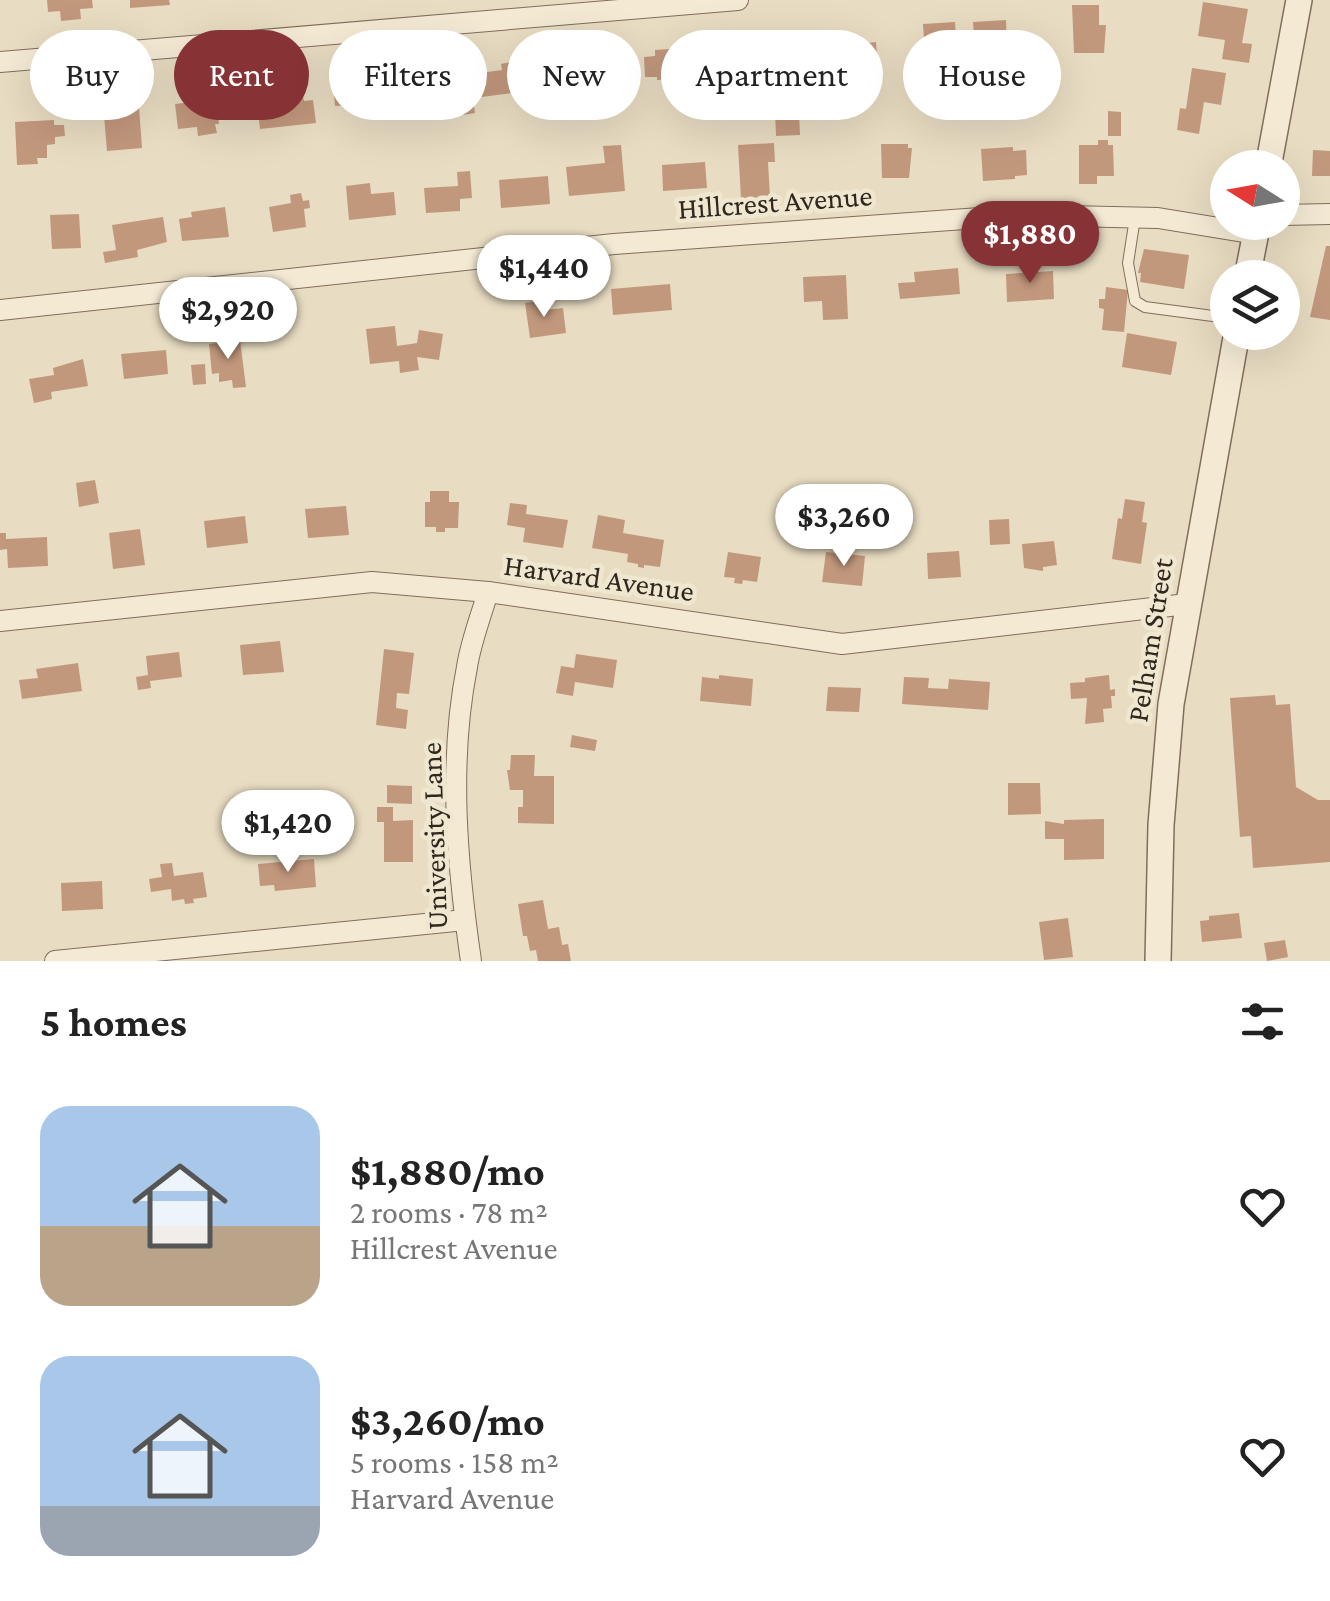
<!DOCTYPE html>
<meta charset="utf-8">
<style>
body{margin:0;font-family:"Crimson Pro",serif;background:#f2f2f2;color:#222;height:100vh;display:flex;flex-direction:column;font-size:38px;white-space:nowrap}
*{box-sizing:border-box;margin:0}
p{font-size:32px;color:#767676}
.icon{flex:none;width:55px;height:55px;fill:none;stroke:currentColor;stroke-width:2;stroke-linecap:round;stroke-linejoin:round}
.map{position:relative;height:961px;overflow:hidden}
.panel{display:flex;flex-direction:column;background:#fff;flex:1}
.panel>*{flex:none}
.banner{position:absolute;left:30px;top:30px;width:1270px;height:90px;display:flex;gap:20px}
.needle{width:65px;rotate:281deg}
.tools{position:absolute;left:1210px;top:150px;display:grid;gap:20px}
.tools a{display:grid;place-items:center;width:90px;height:90px;border-radius:50%;background:#fff;box-shadow:0 10px 40px #0002;font-size:50px}
.price{position:absolute;translate:-50% -85px;padding:0 22px;border-radius:35px;background:#fff;color:#222;font-size:32px;line-height:65px;filter:drop-shadow(0 2px 5px #0008)}
.price::after{content:'';position:absolute;left:50%;top:60px;width:30px;height:22px;margin-left:-15px;background:inherit;clip-path:polygon(0 0,100% 0,50% 100%)}
.price.selected{background:#873335;color:#fff}
ul{padding:0;list-style:none}
li{display:flex;align-items:center;gap:30px;height:250px;padding:0 40px}
li span{display:grid;place-items:center;flex:none;width:280px;height:200px;border-radius:30px;color:#555}
li>.icon{margin-inline-start:auto}
span .icon{width:120px;height:120px;fill:#fffc;stroke-width:1}
li b{font-size:42px}
h2{display:flex;justify-content:space-between;align-items:center;height:120px;padding:0 40px;font-size:42px}
.pill{padding:0 35px;border-radius:45px;background:#fff;box-shadow:0 10px 40px #0002;font-size:35px;line-height:90px}
.pill.selected{background:#873335;color:#fff}
.map>svg:first-child{display:block}
.building{fill:#c2987d}
.lines{fill:none;stroke-linecap:round;stroke-linejoin:round}
.service-casing{stroke:#806e5c;stroke-width:12}
.minor-casing{stroke:#806e5c;stroke-width:22}
.tertiary-casing{stroke:#806e5c;stroke-width:28}
.service{stroke:#f4ead4;stroke-width:10}
.minor{stroke:#f4ead4;stroke-width:20}
.tertiary{stroke:#f4ead4;stroke-width:25}
.labels{text-anchor:middle;stroke-width:9;stroke-linejoin:round;paint-order:stroke}
.street-label{font-size:30px;fill:#31271e;stroke:#f0e7d1}
</style>
<div class="map">
<svg width="1330" height="961" viewBox="0 0 1330 961">
<rect width="100%" height="100%" fill="#e8dcc2"/>
<g class="building">
<path d="M 47,0 L 92,0 L 93,8 L 80,9 L 81,19 L 61,21 L 60,11 L 48,12 Z"/>
<path d="M 130,0 L 169,0 L 170,5 L 130,8 Z"/>
<path d="M 1203,2 L 1248,9 L 1242,43 L 1252,44 L 1249,63 L 1222,59 L 1225,40 L 1198,36 Z"/>
<path d="M 1072,5 L 1099,5 L 1099,25 L 1106,25 L 1104,53 L 1074,53 Z"/>
<path d="M 1006,20 L 1007,47 L 992,48 L 993,59 L 979,60 L 979,49 L 975,49 L 973,22 Z"/>
<path d="M 955,22 L 957,54 L 925,56 L 923,24 Z"/>
<path d="M 764,33 L 765,57 L 774,56 L 775,75 L 739,78 L 737,34 Z"/>
<path d="M 847,33 L 848,45 L 876,42 L 878,69 L 830,73 L 827,35 Z"/>
<path d="M 697,47 L 699,77 L 657,80 L 657,77 L 645,77 L 644,57 L 655,56 L 655,50 Z"/>
<path d="M 594,54 L 594,59 L 606,58 L 607,72 L 615,71 L 616,83 L 575,87 L 573,61 L 587,60 L 586,55 Z"/>
<path d="M 510,62 L 511,69 L 521,68 L 522,77 L 539,75 L 541,89 L 482,97 L 479,73 L 502,70 L 501,64 Z"/>
<path d="M 1192,68 L 1226,73 L 1221,105 L 1204,102 L 1199,134 L 1177,130 L 1180,108 L 1186,109 Z"/>
<path d="M 435,70 L 436,74 L 449,73 L 450,83 L 470,80 L 475,113 L 451,117 L 449,100 L 416,104 L 413,78 L 427,76 L 427,71 Z"/>
<path d="M 374,78 L 374,117 L 363,118 L 362,105 L 335,106 L 333,80 Z"/>
<path d="M 284,90 L 285,99 L 303,96 L 304,101 L 313,100 L 316,123 L 260,129 L 256,94 Z"/>
<path d="M 216,99 L 219,124 L 215,124 L 217,133 L 198,136 L 197,127 L 178,129 L 175,104 Z"/>
<path d="M 120,103 L 121,109 L 139,107 L 142,148 L 107,151 L 103,104 Z"/>
<path d="M 1108,111 L 1121,112 L 1121,136 L 1108,136 Z"/>
<path d="M 775,112 L 799,112 L 800,135 L 776,136 Z"/>
<path d="M 54,120 L 54,125 L 64,125 L 65,136 L 55,137 L 55,144 L 47,145 L 47,158 L 37,158 L 38,164 L 17,165 L 15,122 Z"/>
<path d="M 1098,140 L 1108,140 L 1108,145 L 1113,145 L 1114,176 L 1097,176 L 1097,184 L 1079,184 L 1079,145 L 1098,145 Z"/>
<path d="M 774,143 L 775,162 L 768,162 L 770,197 L 741,199 L 738,145 Z"/>
<path d="M 881,144 L 908,144 L 908,148 L 912,148 L 909,178 L 882,178 Z"/>
<path d="M 621,145 L 625,191 L 569,196 L 566,167 L 605,163 L 603,146 Z"/>
<path d="M 1013,147 L 1013,151 L 1026,150 L 1027,175 L 1015,176 L 1015,179 L 983,181 L 981,149 Z"/>
<path d="M 1313,150 L 1330,151 L 1330,176 L 1312,176 Z"/>
<path d="M 705,162 L 707,188 L 663,191 L 662,165 Z"/>
<path d="M 470,171 L 472,198 L 460,199 L 460,211 L 426,213 L 424,188 L 458,186 L 457,172 Z"/>
<path d="M 548,176 L 550,204 L 501,208 L 499,180 Z"/>
<path d="M 370,183 L 371,194 L 394,192 L 396,215 L 349,220 L 346,186 Z"/>
<path d="M 301,193 L 303,201 L 309,200 L 310,208 L 304,209 L 306,227 L 273,232 L 269,207 L 291,203 L 290,195 Z"/>
<path d="M 225,207 L 229,237 L 182,241 L 179,219 L 192,217 L 191,212 Z"/>
<path d="M 79,214 L 81,248 L 52,249 L 50,215 Z"/>
<path d="M 163,217 L 167,242 L 137,250 L 138,257 L 105,263 L 103,252 L 116,250 L 112,225 Z"/>
<path d="M 1326,246 L 1330,246 L 1330,320 L 1310,317 Z"/>
<path d="M 1144,249 L 1189,255 L 1184,289 L 1140,282 L 1141,273 L 1138,273 Z"/>
<path d="M 958,268 L 960,294 L 900,299 L 898,283 L 915,282 L 914,272 Z"/>
<path d="M 1053,271 L 1054,299 L 1007,302 L 1006,274 Z"/>
<path d="M 846,275 L 848,319 L 823,320 L 822,301 L 804,302 L 803,277 Z"/>
<path d="M 670,284 L 672,310 L 613,315 L 611,289 Z"/>
<path d="M 1106,287 L 1128,290 L 1124,332 L 1102,330 L 1104,309 L 1099,308 L 1099,299 L 1105,299 Z"/>
<path d="M 545,300 L 546,310 L 563,308 L 566,333 L 530,338 L 525,303 Z"/>
<path d="M 395,326 L 397,346 L 417,343 L 419,330 L 443,334 L 439,360 L 417,357 L 419,370 L 400,373 L 399,361 L 370,364 L 366,329 Z"/>
<path d="M 1127,333 L 1177,342 L 1171,375 L 1122,367 Z"/>
<path d="M 240,340 L 246,387 L 233,388 L 232,380 L 219,382 L 219,373 L 212,374 L 209,344 Z"/>
<path d="M 166,350 L 168,374 L 124,379 L 121,354 Z"/>
<path d="M 83,359 L 88,386 L 51,392 L 52,399 L 34,403 L 29,379 L 54,375 L 53,368 Z"/>
<path d="M 205,364 L 206,384 L 193,385 L 191,365 Z"/>
<path d="M 95,480 L 99,503 L 79,507 L 76,483 Z"/>
<path d="M 430,491 L 449,491 L 449,502 L 459,502 L 458,528 L 445,528 L 445,532 L 436,532 L 436,527 L 425,527 L 425,502 L 430,502 Z"/>
<path d="M 1125,499 L 1145,502 L 1142,522 L 1147,523 L 1141,564 L 1112,559 L 1118,518 L 1122,519 Z"/>
<path d="M 510,503 L 527,505 L 526,514 L 568,520 L 563,548 L 523,542 L 525,528 L 507,525 Z"/>
<path d="M 346,506 L 349,535 L 308,538 L 305,509 Z"/>
<path d="M 598,515 L 625,520 L 623,533 L 664,540 L 660,567 L 644,565 L 644,568 L 638,567 L 638,564 L 627,562 L 628,554 L 592,548 Z"/>
<path d="M 245,516 L 248,543 L 207,548 L 204,521 Z"/>
<path d="M 1009,519 L 1010,544 L 990,545 L 989,520 Z"/>
<path d="M 140,529 L 145,565 L 113,569 L 109,533 Z"/>
<path d="M 0,533 L 6,533 L 6,539 L 47,537 L 48,566 L 8,568 L 7,549 L 0,550 Z"/>
<path d="M 1054,541 L 1057,565 L 1043,567 L 1043,571 L 1024,568 L 1022,544 Z"/>
<path d="M 959,551 L 961,577 L 928,579 L 927,553 Z"/>
<path d="M 728,552 L 761,557 L 757,582 L 743,580 L 742,584 L 734,583 L 735,578 L 724,577 Z"/>
<path d="M 826,552 L 865,556 L 862,586 L 822,582 Z"/>
<path d="M 280,641 L 284,672 L 243,675 L 240,645 Z"/>
<path d="M 384,649 L 414,653 L 409,694 L 397,693 L 396,708 L 408,710 L 406,729 L 376,725 Z"/>
<path d="M 179,652 L 182,677 L 150,681 L 151,688 L 138,690 L 136,677 L 148,675 L 146,656 Z"/>
<path d="M 576,654 L 617,660 L 613,688 L 575,682 L 573,696 L 556,693 L 561,666 L 574,668 Z"/>
<path d="M 78,663 L 82,691 L 22,699 L 19,680 L 38,678 L 36,669 Z"/>
<path d="M 719,675 L 753,679 L 751,706 L 700,701 L 702,677 L 719,679 Z"/>
<path d="M 1109,675 L 1110,690 L 1115,689 L 1115,696 L 1111,696 L 1112,708 L 1103,709 L 1104,722 L 1085,724 L 1087,698 L 1071,699 L 1070,683 L 1085,682 L 1085,678 Z"/>
<path d="M 904,677 L 929,678 L 928,688 L 948,689 L 949,679 L 990,682 L 988,710 L 902,704 Z"/>
<path d="M 828,687 L 861,688 L 859,712 L 826,711 Z"/>
<path d="M 1275,695 L 1276,705 L 1290,704 L 1296,787 L 1318,800 L 1330,800 L 1330,862 L 1253,868 L 1251,836 L 1240,837 L 1230,698 Z"/>
<path d="M 572,735 L 597,740 L 595,751 L 570,747 Z"/>
<path d="M 511,755 L 535,755 L 534,776 L 554,776 L 554,824 L 518,823 L 518,807 L 523,807 L 523,790 L 510,790 L 507,770 L 510,770 Z"/>
<path d="M 1008,783 L 1040,783 L 1041,814 L 1008,815 Z"/>
<path d="M 387,785 L 412,786 L 412,804 L 387,803 Z"/>
<path d="M 377,807 L 393,807 L 393,821 L 413,820 L 413,862 L 384,862 L 384,822 L 377,822 Z"/>
<path d="M 1104,819 L 1104,859 L 1064,860 L 1064,839 L 1045,839 L 1045,821 L 1064,824 L 1064,820 Z"/>
<path d="M 314,859 L 316,887 L 275,891 L 274,885 L 260,886 L 258,864 Z"/>
<path d="M 172,863 L 174,876 L 203,872 L 207,897 L 193,899 L 194,903 L 185,904 L 184,899 L 172,901 L 171,889 L 151,892 L 149,879 L 162,877 L 160,864 Z"/>
<path d="M 102,881 L 103,909 L 62,911 L 61,883 Z"/>
<path d="M 543,900 L 548,929 L 559,927 L 562,945 L 568,944 L 571,961 L 538,961 L 536,950 L 530,951 L 527,936 L 523,936 L 518,904 Z"/>
<path d="M 1239,913 L 1242,938 L 1202,942 L 1200,921 L 1209,920 L 1209,916 Z"/>
<path d="M 1068,918 L 1073,957 L 1044,960 L 1039,922 Z"/>
<path d="M 1285,940 L 1288,957 L 1267,961 L 1264,943 Z"/>
</g>
<g class="lines">
<defs>
<path id="service" d="M 1135,218 L 1128,263 L 1135,301 L 1145,307 L 1228,318"/>
<g id="minor">
<path d="M 0,62 L 738,0"/>
<path d="M 1282,215 L 1330,214"/>
<path d="M 0,310 L 614,244 L 1022,215 L 1158,218 L 1256,234"/>
<path d="M 0,621 L 372,582 L 488,592 L 842,644 L 1187,604"/>
<path d="M 55,961 L 465,920"/>
<path d="M 471,961 C 457,864 448,763 467,667 C 471,641 481,616 488,592"/>
</g>
<g id="tertiary">
<path d="M 1268,168 L 1299,0"/>
<path d="M 1247,278 L 1258,222"/>
<path d="M 1158,961 L 1161,825 L 1171,704 L 1237,332"/>
</g>
</defs>
<use href="#service" class="service-casing"/>
<use href="#minor" class="minor-casing"/>
<use href="#tertiary" class="tertiary-casing"/>
<use href="#service" class="service"/>
<use href="#minor" class="minor"/>
<use href="#tertiary" class="tertiary"/>
</g>
<g class="labels">
<g class="street-label">
<text transform="translate(775 202) rotate(-4)" y="10">Hillcrest Avenue</text>
<text transform="translate(599 578) rotate(8)" y="10">Harvard Avenue</text>
<text transform="translate(1150 640) rotate(-81)" y="10">Pelham Street</text>
<text transform="translate(434 836) rotate(-92)" y="10">University Lane</text>
</g>
</g>
</svg>
<div class="tools">
<a><svg class="needle" viewBox="-14 -14 28 28"><path d="M0-13l5 13h-10z" fill="#e53935"/><path d="M0 13l5-13h-10z" fill="#767676"/></svg></a>
<a><svg class="icon" aria-label="layers" viewBox="0 0 24 24"><path d="M12 4l9 5-9 5-9-5zM3 14l9 5 9-5"/></svg></a>
</div>
<b class="price selected" style="left:1030px;top:286px">$1,880</b>
<b class="price" style="left:544px;top:320px">$1,440</b>
<b class="price" style="left:228px;top:362px">$2,920</b>
<b class="price" style="left:844px;top:569px">$3,260</b>
<b class="price" style="left:288px;top:875px">$1,420</b>
<div class="banner">
<a class="pill">Buy</a>
<a class="pill selected">Rent</a>
<a class="pill">Filters</a>
<a class="pill">New</a>
<a class="pill">Apartment</a>
<a class="pill">House</a>
</div>
</div>
<section class="panel">
<h2>5 homes<svg class="icon" aria-label="filters" viewBox="0 0 24 24"><path d="M4 7h16M4 17h16"/><circle cx="9" cy="7" r="2"/><circle cx="15" cy="17" r="2"/></svg></h2>
<ul>
<li><span style="background:linear-gradient(#a9c7e8 60%,#b9a48a 0)"><svg class="icon" aria-label="home" viewBox="0 0 24 24"><path d="M3 11l9-7 9 7M6 9v11h12V9"/></svg></span><div><b>$1,880/mo</b><p>2 rooms · 78 m²</p><p>Hillcrest Avenue</p></div><svg class="icon" aria-label="heart" viewBox="0 0 24 24"><path d="M12 20l-8-8c-3-5 5-10 8-4 3-6 11-1 8 4z"/></svg></li>
<li><span style="background:linear-gradient(#a9c7e8 75%,#9aa5b1 0)"><svg class="icon" aria-label="home" viewBox="0 0 24 24"><path d="M3 11l9-7 9 7M6 9v11h12V9"/></svg></span><div><b>$3,260/mo</b><p>5 rooms · 158 m²</p><p>Harvard Avenue</p></div><svg class="icon" aria-label="heart" viewBox="0 0 24 24"><path d="M12 20l-8-8c-3-5 5-10 8-4 3-6 11-1 8 4z"/></svg></li>
</ul>
</section>
